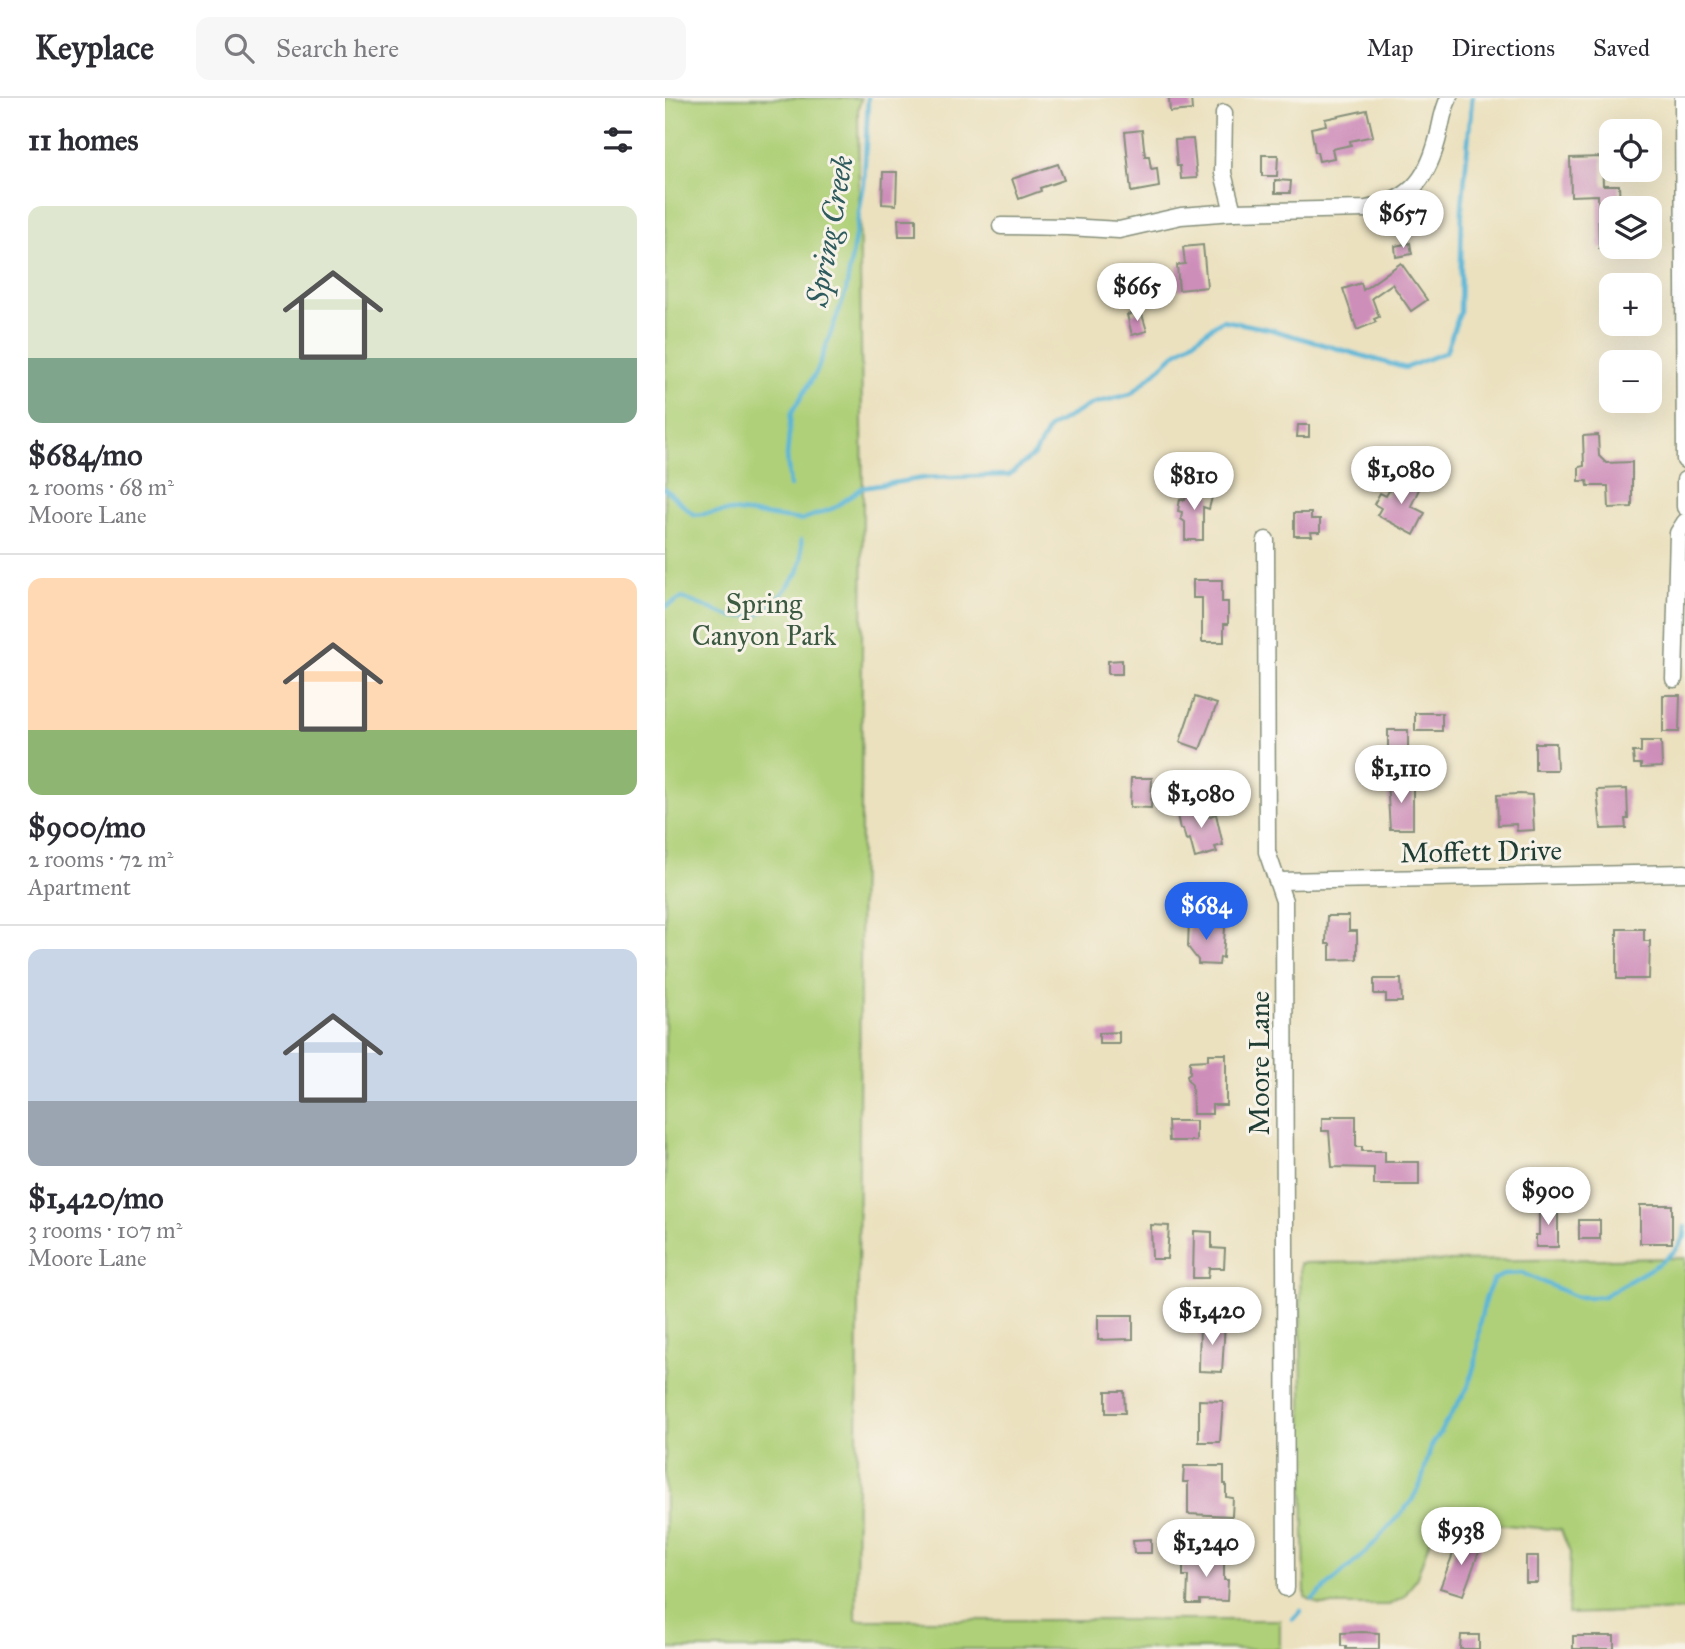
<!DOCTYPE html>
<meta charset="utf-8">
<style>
body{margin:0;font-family:"IM FELL Great Primer",serif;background:#f7f7f7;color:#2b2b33;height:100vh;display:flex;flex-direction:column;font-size:26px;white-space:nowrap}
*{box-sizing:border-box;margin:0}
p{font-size:23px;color:#7c7c81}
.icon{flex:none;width:38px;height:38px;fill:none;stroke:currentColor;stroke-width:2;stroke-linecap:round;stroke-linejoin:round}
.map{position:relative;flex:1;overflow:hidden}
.side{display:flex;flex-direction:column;background:#fff;width:665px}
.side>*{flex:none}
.tools{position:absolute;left:934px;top:21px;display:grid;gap:14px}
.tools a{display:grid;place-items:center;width:63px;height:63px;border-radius:14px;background:#fff;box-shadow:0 7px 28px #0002;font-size:35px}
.price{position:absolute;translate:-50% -60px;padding:0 16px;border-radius:24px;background:#fff;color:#222;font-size:23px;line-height:46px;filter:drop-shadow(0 2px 4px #0008)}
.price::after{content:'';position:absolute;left:50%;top:42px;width:21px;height:16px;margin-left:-10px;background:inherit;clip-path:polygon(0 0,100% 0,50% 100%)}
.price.active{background:#2563eb;color:#fff}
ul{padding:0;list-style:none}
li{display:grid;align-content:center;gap:14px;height:371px;padding:0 28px}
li+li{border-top:2px solid #e1e1e2}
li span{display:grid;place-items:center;height:217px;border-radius:14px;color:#555}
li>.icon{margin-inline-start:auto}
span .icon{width:126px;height:126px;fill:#fffc;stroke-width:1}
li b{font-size:30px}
h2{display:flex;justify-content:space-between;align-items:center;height:84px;padding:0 28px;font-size:30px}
header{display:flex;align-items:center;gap:42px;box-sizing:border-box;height:98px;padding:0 35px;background:#fff;border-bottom:2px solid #e1e1e2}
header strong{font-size:33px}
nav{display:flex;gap:38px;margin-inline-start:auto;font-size:24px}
.search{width:490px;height:63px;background:#f7f7f7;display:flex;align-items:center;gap:18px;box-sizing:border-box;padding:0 24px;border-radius:14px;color:#7c7c81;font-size:26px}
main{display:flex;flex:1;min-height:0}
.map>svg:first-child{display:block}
.green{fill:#afd078;stroke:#678656;stroke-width:2}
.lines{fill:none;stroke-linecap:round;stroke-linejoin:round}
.stream{stroke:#59b5d7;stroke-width:4.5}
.building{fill:#ce8eba}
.minor-casing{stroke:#858f7a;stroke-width:19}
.minor{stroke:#fff;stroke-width:16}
.labels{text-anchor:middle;stroke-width:6;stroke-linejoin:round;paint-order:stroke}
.park-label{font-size:28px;fill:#3c5a42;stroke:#f7f3e8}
.street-label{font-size:28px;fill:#1f3d34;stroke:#f7f3e8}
.water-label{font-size:30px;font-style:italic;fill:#2e5b5d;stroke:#f7f3e8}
</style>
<header>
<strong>Keyplace</strong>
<div class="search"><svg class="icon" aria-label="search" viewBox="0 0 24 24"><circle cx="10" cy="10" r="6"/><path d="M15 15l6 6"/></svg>Search here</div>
<nav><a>Map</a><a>Directions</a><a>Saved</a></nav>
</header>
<main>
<section class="side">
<h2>11 homes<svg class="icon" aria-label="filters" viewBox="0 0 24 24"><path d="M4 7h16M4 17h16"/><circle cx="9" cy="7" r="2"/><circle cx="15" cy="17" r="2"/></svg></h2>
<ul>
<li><span style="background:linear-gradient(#dfe7d0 70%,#7fa58c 0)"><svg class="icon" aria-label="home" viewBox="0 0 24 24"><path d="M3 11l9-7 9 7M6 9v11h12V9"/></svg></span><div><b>$684/mo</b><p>2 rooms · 68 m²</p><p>Moore Lane</p></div></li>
<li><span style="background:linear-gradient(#ffd9b3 70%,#8fb573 0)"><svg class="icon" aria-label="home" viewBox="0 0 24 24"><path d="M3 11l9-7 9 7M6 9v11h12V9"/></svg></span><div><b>$900/mo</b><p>2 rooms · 72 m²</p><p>Apartment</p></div></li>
<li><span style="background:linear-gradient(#c9d6e8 70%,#9aa5b1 0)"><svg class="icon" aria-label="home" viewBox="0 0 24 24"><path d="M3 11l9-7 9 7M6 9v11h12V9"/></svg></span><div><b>$1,420/mo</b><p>3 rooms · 107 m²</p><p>Moore Lane</p></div></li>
</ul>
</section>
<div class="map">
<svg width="1020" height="1551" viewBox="0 0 1020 1551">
<rect width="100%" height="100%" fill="#f7f3e8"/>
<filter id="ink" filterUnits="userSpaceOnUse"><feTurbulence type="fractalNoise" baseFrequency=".0143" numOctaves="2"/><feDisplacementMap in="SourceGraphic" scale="14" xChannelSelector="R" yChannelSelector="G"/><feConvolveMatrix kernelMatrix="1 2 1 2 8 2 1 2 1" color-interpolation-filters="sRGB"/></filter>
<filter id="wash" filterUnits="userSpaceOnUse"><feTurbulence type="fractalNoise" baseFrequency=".00686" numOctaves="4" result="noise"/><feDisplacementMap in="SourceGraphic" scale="28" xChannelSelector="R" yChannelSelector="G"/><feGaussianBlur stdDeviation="1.57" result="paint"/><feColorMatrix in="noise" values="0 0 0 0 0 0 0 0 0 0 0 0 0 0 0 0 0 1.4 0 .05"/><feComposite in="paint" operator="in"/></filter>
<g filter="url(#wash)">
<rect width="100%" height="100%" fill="#ebe1bf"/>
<g class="green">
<path d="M 0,0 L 196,0 L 193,12 L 198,396 L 191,1522 L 615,1522 L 615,1551 L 0,1551 Z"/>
<path d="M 1020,1160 L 1020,1512 L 903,1516 L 905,1455 L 896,1432 L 772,1421 L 752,1479 L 739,1499 L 724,1507 L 655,1507 L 640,1499 L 635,1165 Z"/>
</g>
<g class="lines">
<g class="stream">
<path d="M 125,388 L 122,358 L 126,316 L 152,273 L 181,193 L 199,85 L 203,0"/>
<path d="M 0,391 L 29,417 L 66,413 L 136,422 L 169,410 L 197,390 L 259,380 L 344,377 L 370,356 L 384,330 L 427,306 L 466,296 L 510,256 L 557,222 L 604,231 L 740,270 L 781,254 L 795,214 L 797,110 L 807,0"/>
<path d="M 0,509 L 17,500 L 67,519 L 93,517 L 113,501 L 133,475 L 137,459 L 136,442"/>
<path d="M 648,1501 L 703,1452 L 746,1404 L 756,1385 L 766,1349 L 803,1289 L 811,1262 L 815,1223 L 821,1198 L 828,1182 L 840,1176 L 857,1175 L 912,1199 L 937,1199 L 995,1165 L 1011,1152 L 1019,1139 L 1020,1129"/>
<path d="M 628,1521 L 636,1513"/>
</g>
</g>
<g id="blocks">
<g class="building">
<path d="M 504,0 L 526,0 L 527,12 L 505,14 Z"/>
<path d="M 702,12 L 708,38 L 685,43 L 686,47 L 667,51 L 669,60 L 654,63 L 652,54 L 650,54 L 646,30 L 661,27 L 660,21 Z"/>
<path d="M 477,32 L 480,58 L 484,58 L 486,71 L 492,70 L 494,89 L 466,94 L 460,34 Z"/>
<path d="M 528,41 L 532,80 L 516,81 L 515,68 L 512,68 L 510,42 Z"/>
<path d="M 597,57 L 613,57 L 612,78 L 597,78 Z"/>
<path d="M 937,59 L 938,87 L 954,87 L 955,109 L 947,110 L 947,150 L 934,150 L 933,97 L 906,98 L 905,60 Z"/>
<path d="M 393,66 L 399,82 L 375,90 L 376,93 L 354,101 L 347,81 Z"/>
<path d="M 218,74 L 232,74 L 231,107 L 217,106 Z"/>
<path d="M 610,82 L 626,83 L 625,95 L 610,95 Z"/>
<path d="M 233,121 L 251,121 L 251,138 L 234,138 Z"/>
<path d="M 745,145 L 747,156 L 731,159 L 730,148 Z"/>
<path d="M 538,147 L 542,189 L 514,192 L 512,167 L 520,166 L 518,149 Z"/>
<path d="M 736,165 L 762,202 L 746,213 L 727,186 L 707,200 L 714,219 L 709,221 L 711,224 L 692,232 L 678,191 L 696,185 L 698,192 Z"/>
<path d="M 476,213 L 482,233 L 467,237 L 462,217 Z"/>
<path d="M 633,327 L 644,327 L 644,339 L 632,339 Z"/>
<path d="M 933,337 L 934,358 L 941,365 L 967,364 L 967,409 L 944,410 L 943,388 L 923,388 L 922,383 L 914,383 L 914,369 L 919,368 L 918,338 Z"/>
<path d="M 733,377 L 755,389 L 746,408 L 760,415 L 749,437 L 712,417 L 716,410 L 709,406 L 715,395 L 721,398 Z"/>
<path d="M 524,387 L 545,393 L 544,398 L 547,399 L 544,411 L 538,409 L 538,442 L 520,442 L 520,424 L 516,421 L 517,414 L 513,413 L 515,401 L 520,402 Z"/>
<path d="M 629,415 L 646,415 L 646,421 L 655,421 L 655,434 L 646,434 L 647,438 L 629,438 Z"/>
<path d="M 528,482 L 557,482 L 557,504 L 563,504 L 563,526 L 559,526 L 559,544 L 537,544 L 537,500 L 528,500 Z"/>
<path d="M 457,562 L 457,576 L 443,576 L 443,563 Z"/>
<path d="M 998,597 L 1015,597 L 1014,634 L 998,634 Z"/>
<path d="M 530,599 L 552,606 L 535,651 L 515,644 Z"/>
<rect x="750" y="615" width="27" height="18"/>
<rect x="723" y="632" width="20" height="27"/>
<path d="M 976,643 L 996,643 L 997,669 L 976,670 L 976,666 L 969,666 L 968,654 L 976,654 Z"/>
<path d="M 870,645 L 891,645 L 892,672 L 870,672 Z"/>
<path d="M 466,680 L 487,680 L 486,710 L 465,709 Z"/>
<path d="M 722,683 L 748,683 L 748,731 L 725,731 Z"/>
<path d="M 962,691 L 963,721 L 960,721 L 961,730 L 936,731 L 932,692 Z"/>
<path d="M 855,696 L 867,697 L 869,732 L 852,733 L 851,726 L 833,727 L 832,697 Z"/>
<path d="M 539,707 L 542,719 L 551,716 L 558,747 L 550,749 L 552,754 L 530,760 L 525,741 L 521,742 L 518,731 L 515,731 L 512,717 L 515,717 L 514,713 Z"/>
<path d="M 510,801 L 532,802 L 531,820 L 510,819 Z"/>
<path d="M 662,818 L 684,818 L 684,833 L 692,833 L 692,861 L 665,862 L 665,846 L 661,846 Z"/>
<path d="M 524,822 L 545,823 L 545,828 L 560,829 L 558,860 L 555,859 L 554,867 L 533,866 L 533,862 L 523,849 Z"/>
<path d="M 952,831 L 979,831 L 979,843 L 985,843 L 984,881 L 952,881 Z"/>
<path d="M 709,881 L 736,881 L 737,904 L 721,904 L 721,896 L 709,896 Z"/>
<path d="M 454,934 L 454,946 L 434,946 L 434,935 Z"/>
<path d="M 543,956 L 561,956 L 561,1007 L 547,1007 L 547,1016 L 528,1016 L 527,987 L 523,982 L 522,977 L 525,975 L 525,963 L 543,962 Z"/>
<path d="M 667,1018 L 691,1018 L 691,1049 L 697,1049 L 697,1053 L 720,1053 L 720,1064 L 754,1064 L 754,1087 L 709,1087 L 709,1070 L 667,1069 L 664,1033 L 657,1033 L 657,1020 L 667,1020 Z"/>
<path d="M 503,1023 L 531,1023 L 531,1043 L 504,1043 Z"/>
<path d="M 874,1107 L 893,1107 L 893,1149 L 871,1149 L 871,1137 L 874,1137 Z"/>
<rect x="975" y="1107" width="32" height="38"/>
<rect x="914" y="1122" width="21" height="19"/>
<path d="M 486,1127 L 504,1128 L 502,1161 L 487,1161 Z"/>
<path d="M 529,1133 L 547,1134 L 547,1150 L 560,1151 L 559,1170 L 544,1170 L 543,1180 L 528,1180 Z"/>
<path d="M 433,1217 L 468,1217 L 468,1241 L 433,1242 Z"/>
<path d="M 535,1224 L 560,1225 L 557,1274 L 534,1273 Z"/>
<path d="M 441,1293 L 459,1293 L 460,1315 L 441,1315 Z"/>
<path d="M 534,1302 L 558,1303 L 555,1344 L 534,1344 Z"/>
<path d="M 519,1368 L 559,1368 L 559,1386 L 561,1386 L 561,1399 L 568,1400 L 567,1418 L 523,1416 L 523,1384 L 518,1384 Z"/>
<path d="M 794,1440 L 816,1448 L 798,1497 L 775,1490 Z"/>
<path d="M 486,1441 L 486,1455 L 469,1455 L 468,1442 Z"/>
<path d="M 526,1456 L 559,1457 L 559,1482 L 563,1482 L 562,1503 L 535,1502 L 535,1506 L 522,1506 L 523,1478 L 518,1478 L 518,1467 L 519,1464 L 526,1464 Z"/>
<rect x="861" y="1458" width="12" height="27"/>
<path d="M 697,1534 L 714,1535 L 714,1551 L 681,1551 L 681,1548 L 676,1548 L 676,1535 Z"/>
<path d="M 796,1537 L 814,1537 L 814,1551 L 795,1551 Z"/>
<rect x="908" y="1538" width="41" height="13"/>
</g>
</g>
</g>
<g filter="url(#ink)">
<use href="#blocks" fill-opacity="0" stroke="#858f7a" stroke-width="2"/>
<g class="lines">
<defs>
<g id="minor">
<path d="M 1018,0 L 1020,362"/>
<path d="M 559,15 L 558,75 L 568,114"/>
<path d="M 336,128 L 403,129 L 454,132 L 516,118 L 568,114 L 701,111 C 743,103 761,84 772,43 C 776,29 777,13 784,0"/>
<path d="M 1020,382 L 1020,409"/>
<path d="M 601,442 L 602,754 L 619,803 L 621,1490"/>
<path d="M 1009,581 L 1013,435 L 1020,424"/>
<path d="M 614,783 L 1020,775"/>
</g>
</defs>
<use href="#minor" class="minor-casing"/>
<use href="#minor" class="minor"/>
</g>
</g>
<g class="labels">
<g class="park-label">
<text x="99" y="515">Spring<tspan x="99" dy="32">Canyon Park</tspan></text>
</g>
<g class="street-label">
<text transform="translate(816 753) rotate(-1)" y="10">Moffett Drive</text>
<text transform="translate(594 965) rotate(-90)" y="10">Moore Lane</text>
</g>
<g class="water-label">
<text transform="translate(165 133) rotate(-80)" y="10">Spring Creek</text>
</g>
</g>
</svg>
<div class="tools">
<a><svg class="icon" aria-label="locate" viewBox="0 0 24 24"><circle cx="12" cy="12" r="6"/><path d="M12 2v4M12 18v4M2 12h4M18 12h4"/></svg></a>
<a><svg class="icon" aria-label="layers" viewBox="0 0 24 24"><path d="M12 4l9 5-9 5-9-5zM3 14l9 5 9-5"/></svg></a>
<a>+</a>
<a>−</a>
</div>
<b class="price" style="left:738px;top:152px">$657</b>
<b class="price" style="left:472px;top:225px">$665</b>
<b class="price" style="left:736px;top:408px">$1,080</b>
<b class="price" style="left:529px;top:414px">$810</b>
<b class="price" style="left:736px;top:707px">$1,110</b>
<b class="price" style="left:536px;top:732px">$1,080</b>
<b class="price active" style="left:541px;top:844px">$684</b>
<b class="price" style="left:883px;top:1129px">$900</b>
<b class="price" style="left:547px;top:1249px">$1,420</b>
<b class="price" style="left:796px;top:1469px">$938</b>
<b class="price" style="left:541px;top:1481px">$1,240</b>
</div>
</main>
